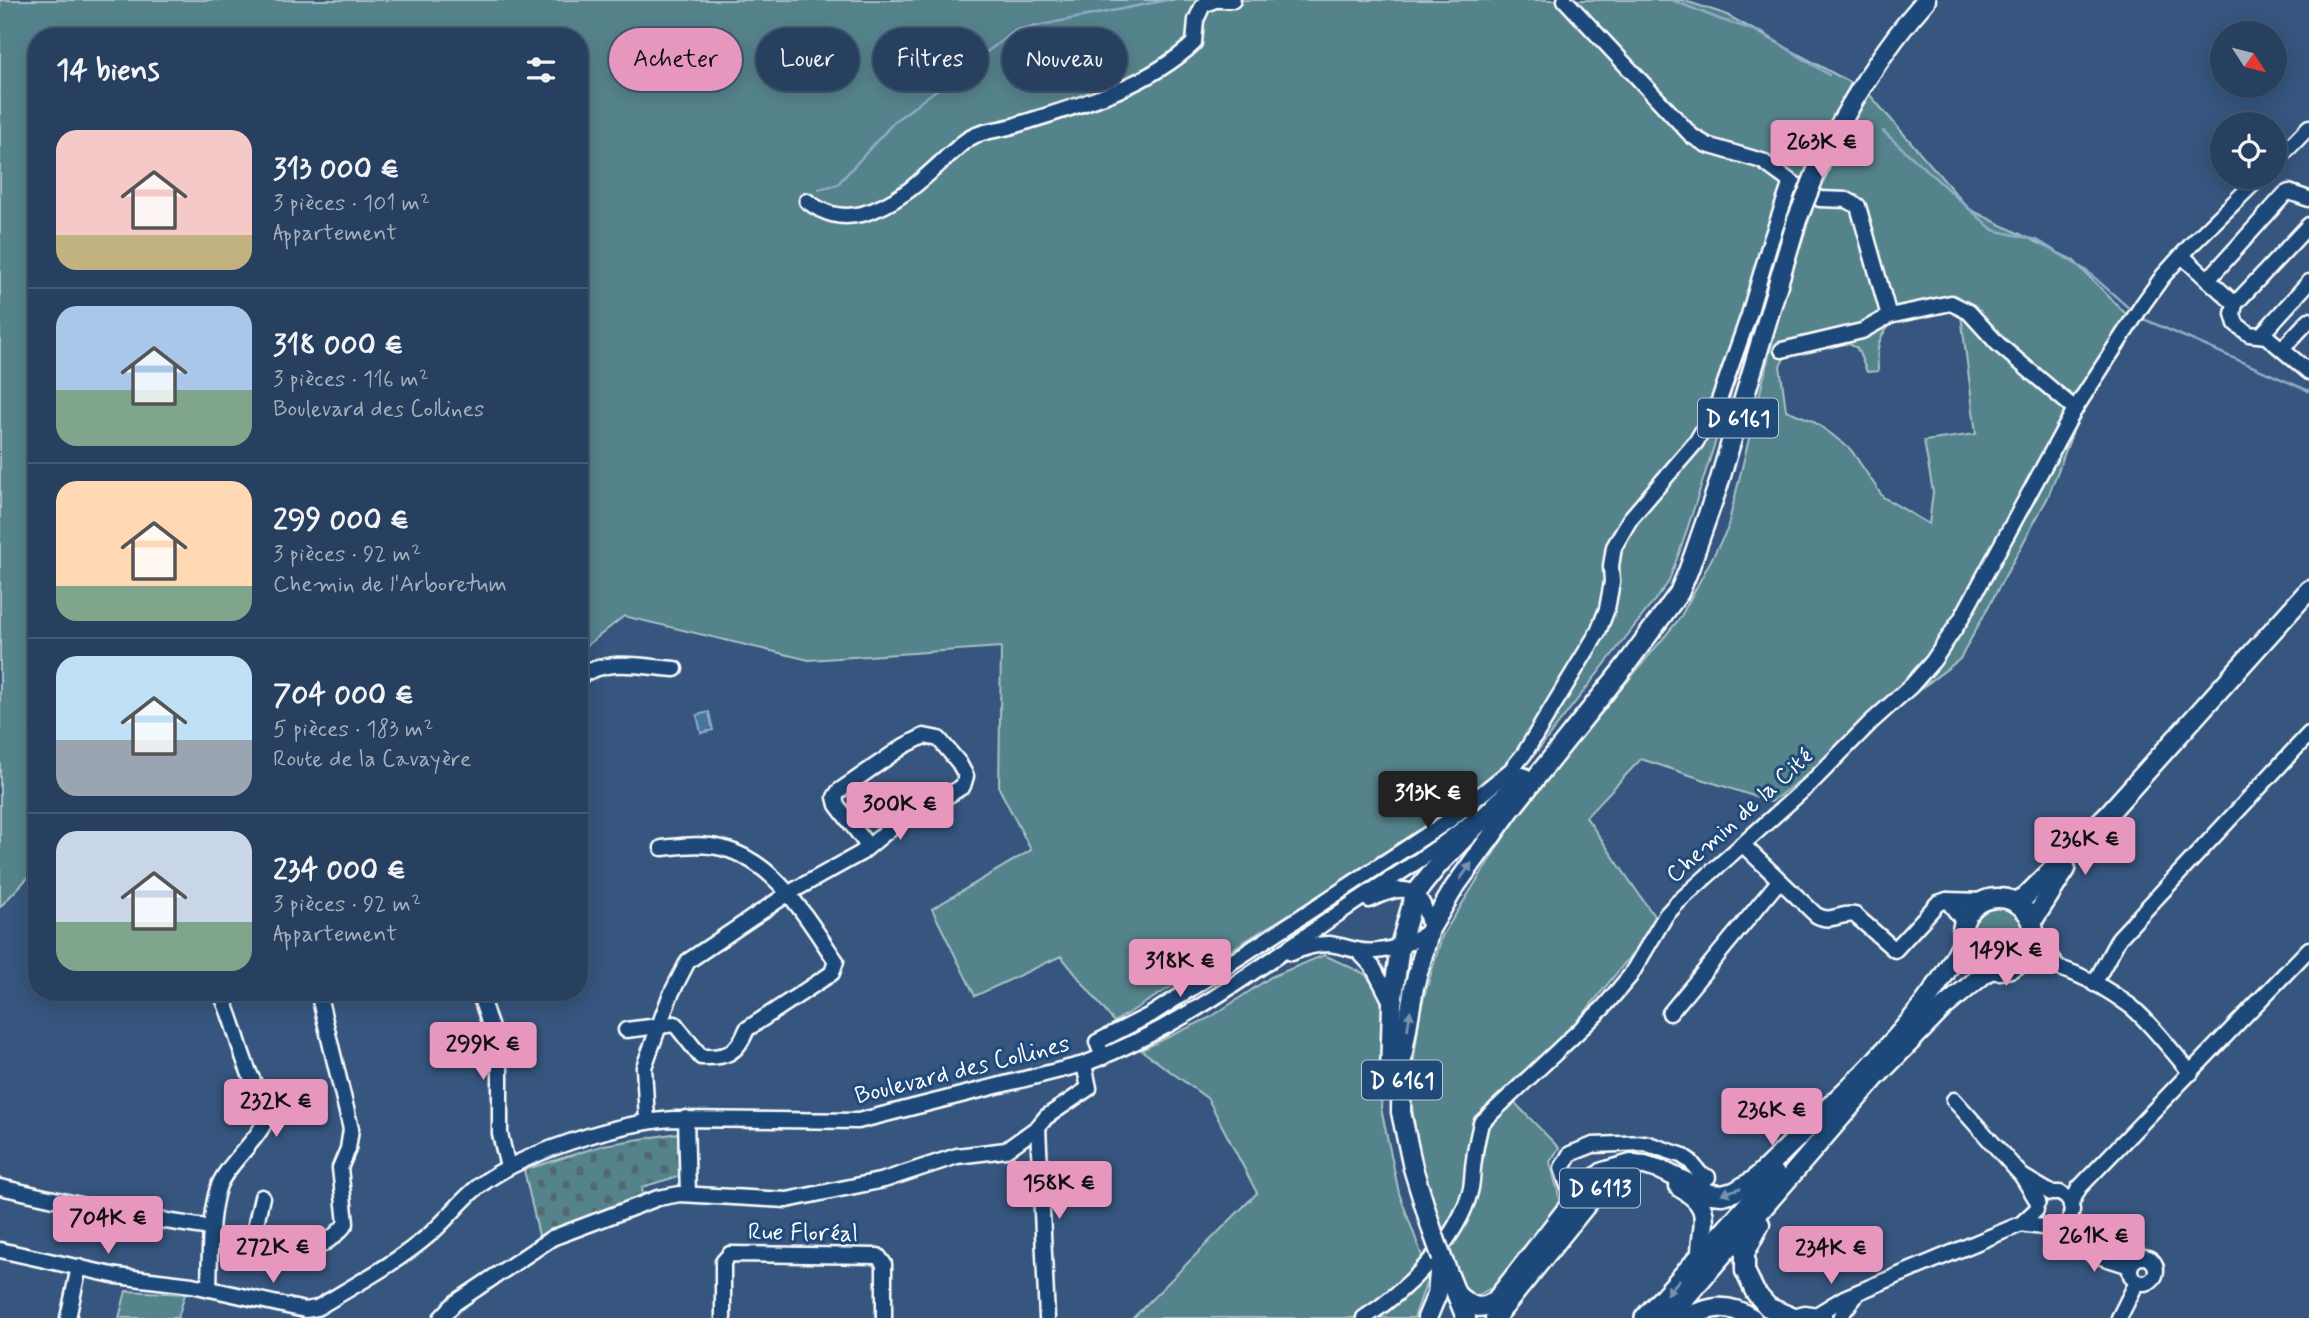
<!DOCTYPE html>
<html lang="fr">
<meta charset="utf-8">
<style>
body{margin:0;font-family:Mynerve,sans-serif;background:#344b68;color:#f1f3f6;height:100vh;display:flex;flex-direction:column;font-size:26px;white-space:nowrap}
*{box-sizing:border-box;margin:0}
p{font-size:23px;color:#a5afbd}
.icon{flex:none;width:38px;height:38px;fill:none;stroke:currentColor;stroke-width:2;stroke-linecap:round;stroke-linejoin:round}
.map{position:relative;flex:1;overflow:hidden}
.side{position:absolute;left:28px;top:28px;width:560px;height:973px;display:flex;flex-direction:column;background:#28405f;border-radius:28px;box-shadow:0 4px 18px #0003,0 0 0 2px #445974}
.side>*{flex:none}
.hud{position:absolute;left:609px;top:28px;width:665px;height:63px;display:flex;gap:14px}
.needle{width:46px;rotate:126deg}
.tools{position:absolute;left:2210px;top:21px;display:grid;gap:14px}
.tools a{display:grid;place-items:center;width:77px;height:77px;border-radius:50%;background:#28405f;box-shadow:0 4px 18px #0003,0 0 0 2px #445974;font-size:35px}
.price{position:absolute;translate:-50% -60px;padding:0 16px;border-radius:7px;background:#e797bd;color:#111;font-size:23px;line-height:46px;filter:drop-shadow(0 2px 4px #0008)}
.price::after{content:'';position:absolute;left:50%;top:42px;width:21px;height:16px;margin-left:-10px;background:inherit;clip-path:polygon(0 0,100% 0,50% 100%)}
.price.current{background:#222;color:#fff}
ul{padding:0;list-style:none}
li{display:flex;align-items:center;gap:21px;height:175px;padding:0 28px}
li+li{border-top:2px solid #445974}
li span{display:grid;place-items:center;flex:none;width:196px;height:140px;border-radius:21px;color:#555}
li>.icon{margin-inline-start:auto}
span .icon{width:84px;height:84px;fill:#fffc;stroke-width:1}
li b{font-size:30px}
h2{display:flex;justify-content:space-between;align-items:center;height:84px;padding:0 28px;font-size:30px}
.tag{padding:0 24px;border-radius:32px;background:#28405f;box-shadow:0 4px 18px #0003,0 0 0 2px #445974;font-size:24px;line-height:63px}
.tag.current{background:#e797bd;color:#111}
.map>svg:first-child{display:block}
.green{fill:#55838c;stroke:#aac1c6;stroke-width:2;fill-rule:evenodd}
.cemetery{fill:url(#cemetery-stones);stroke:#aac1c6;stroke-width:2}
.water{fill:url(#water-ripples);stroke:#90acc7;stroke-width:2}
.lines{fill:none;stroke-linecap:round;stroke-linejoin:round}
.stream{stroke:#90acc7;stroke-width:2.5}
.minor-casing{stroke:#fff;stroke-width:19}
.major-casing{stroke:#fff;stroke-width:23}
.highway-casing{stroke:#fff;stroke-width:26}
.minor{stroke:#1f4a7a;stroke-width:14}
.major{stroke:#1f4a7a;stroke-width:18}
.highway{stroke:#1f4a7a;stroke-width:21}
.major-bridge-casing{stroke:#fff;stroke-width:23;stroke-linecap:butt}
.major-bridge{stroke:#1f4a7a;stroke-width:18}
.oneway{fill:#7992af}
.labels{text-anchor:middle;stroke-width:6;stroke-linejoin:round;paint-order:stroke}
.shield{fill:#1f4a7a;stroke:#bcc9d7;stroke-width:2}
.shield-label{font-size:23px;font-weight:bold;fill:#fff}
.street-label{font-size:24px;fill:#fff;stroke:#1f4a7a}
</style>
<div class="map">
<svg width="2309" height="1318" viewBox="0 0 2309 1318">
<defs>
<pattern id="cemetery-stones" width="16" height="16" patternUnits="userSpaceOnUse" patternTransform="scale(1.75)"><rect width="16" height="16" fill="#55838c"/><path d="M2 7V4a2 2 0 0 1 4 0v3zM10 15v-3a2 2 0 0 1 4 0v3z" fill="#516a6f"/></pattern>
<pattern id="water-ripples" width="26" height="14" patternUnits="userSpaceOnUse" patternTransform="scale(1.75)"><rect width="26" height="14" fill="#4675a2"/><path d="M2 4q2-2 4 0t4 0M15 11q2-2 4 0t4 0" fill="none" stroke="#495e73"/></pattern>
</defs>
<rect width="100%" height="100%" fill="#36567f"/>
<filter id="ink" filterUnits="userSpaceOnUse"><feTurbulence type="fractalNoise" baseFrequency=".0143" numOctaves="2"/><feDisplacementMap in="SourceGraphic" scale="14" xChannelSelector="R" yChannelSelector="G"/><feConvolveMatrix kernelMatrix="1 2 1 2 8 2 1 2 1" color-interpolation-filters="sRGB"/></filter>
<g filter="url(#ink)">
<g class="green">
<path d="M 0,0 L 1682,0 L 1725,14 L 1851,83 L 1808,164 L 1778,248 L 1682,545 L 1668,583 L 1535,754 L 1304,905 L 1114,1022 L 1061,956 L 975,996 L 932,909 L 1031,850 L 999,788 L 1001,647 L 809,660 L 624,616 L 579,652 L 579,37 L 37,37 L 37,723 L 30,728 L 37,737 L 37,868 L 0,907 Z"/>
<path d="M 1869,94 L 1969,209 L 2073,260 L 2129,317 L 2083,405 L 2048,497 L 1960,659 L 1771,802 L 1641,759 L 1586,817 L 1658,922 L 1513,1101 L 1559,1148 L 1550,1162 L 1561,1203 L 1493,1287 L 1475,1297 L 1460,1285 L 1423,1180 L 1410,1093 L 1420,1011 L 1442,936 L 1519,813 L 1680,618 L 1727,530 L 1778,318 L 1820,185 ZM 1951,310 L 1961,315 L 1976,434 L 1924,441 L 1933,492 L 1929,524 L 1883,497 L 1851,450 L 1830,433 L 1811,420 L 1786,410 L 1780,366 L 1785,357 L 1795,353 L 1847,343 L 1857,348 L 1867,372 L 1878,371 C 1878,364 1877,356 1878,349 C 1882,313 1924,314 1951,310 Z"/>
<circle cx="1998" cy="935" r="28"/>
<path d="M 1324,955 L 1365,974 L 1383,999 L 1385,1033 L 1381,1108 L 1399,1193 L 1429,1275 L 1414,1318 L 1133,1318 L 1257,1193 L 1208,1099 L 1141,1050 L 1211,1017 L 1271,977 Z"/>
<path d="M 126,1291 L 185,1294 L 178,1318 L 119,1318 Z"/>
</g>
<path class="cemetery" d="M 678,1133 L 679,1176 L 642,1187 L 643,1196 L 540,1240 L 524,1170 L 604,1145 Z"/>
<path class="water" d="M 709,712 L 713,730 L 701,733 L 697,715 Z"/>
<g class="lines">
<g class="stream">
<path d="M 1672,0 L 1719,19 L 1763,33 L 1829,75"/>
<path d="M 1883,131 L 1993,230 L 2037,240 L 2087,271 L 2132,311"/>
<path d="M 819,189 L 837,185 L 895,121 L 1016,30 L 1167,0"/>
<path d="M 2139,317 L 2309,391"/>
</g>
<defs>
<g id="minor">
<path d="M 1218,0 L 1233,0"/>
<path d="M 1565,0 L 1692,136 L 1707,145 L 1762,161 L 1791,182 L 1820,199 L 1847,200 L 1858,206 L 1889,316"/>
<path d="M 2275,162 L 2309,127"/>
<path d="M 807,201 C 824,214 840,219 862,214 C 897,205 923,179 949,155 C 956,150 962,142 970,138 C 982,130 1002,130 1016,125 C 1077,106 1146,88 1194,43 L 1196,20 L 1203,5 L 1215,0"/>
<path d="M 2182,256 L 2235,304 L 2309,225"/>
<path d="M 2206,278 L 2214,273 L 2285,194 L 2289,192 L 2309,199"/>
<path d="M 2235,304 L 2233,314 L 2236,324 L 2249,334 L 2266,336 L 2309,372"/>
<path d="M 2262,334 L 2309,282"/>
<path d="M 2283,348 L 2309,320"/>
<path d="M 1782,350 L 1862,331 L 1889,316 L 1951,303 L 1969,312 L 1998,344 L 2075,409"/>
<path d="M 579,677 C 607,657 642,667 675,669"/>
<path d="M 1742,844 L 1816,915 C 1831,924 1840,912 1855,915 L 1895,950 L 1938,903 L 1947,900 L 1984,901"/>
<path d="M 1947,900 L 1964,922"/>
<path d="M 2034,934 L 2057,966"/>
<path d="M 1357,950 L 1373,967 L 1392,1004"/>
<path d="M 1291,953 C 1303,948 1315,944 1329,944 C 1339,945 1347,948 1356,950 C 1379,955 1413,945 1430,929 C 1422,887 1408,881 1369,900"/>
<path d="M 2016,965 C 2053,957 2099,983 2129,1005 C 2148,1019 2174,1054 2191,1073"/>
<path d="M 2094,984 L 2119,938 L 2309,734"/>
<path d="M 479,992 L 500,1055 L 500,1134 L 508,1167"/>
<path d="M 1670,1013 L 1779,881"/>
<path d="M 626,1030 L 675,1024 L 701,1057 C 726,1058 737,1054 747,1029 L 832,973 L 836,961 C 806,918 777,862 722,848 C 702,843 682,846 662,848"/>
<path d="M 1103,1057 L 1097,1042 L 1152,1014 L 1448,821 L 1511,770 L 1524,754 L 1598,632 L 1607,609 L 1612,582 L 1611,566 L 1614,547 L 1630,519 L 1696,442 L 1717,406 L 1749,315 L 1771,240 L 1791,182"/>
<path d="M 1954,1100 L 2022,1176 L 2038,1202"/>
<path d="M 686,1118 L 688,1194"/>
<path d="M 647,1120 L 644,1067 L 670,996 L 688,961 L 789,893 L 861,853 L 915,808 L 949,795 L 963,786 L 966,776 L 959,763 L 939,739 L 924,736 L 904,746 L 839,791 L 835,797 L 837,805 L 868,846"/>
<path d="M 1038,1127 L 1047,1318"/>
<path d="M 0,1187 L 121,1214 L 211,1228"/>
<path d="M 1579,1201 L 1573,1201 L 1562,1168 L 1570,1154 L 1593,1145 L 1645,1143 L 1681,1155 L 1690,1161 L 1702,1176 L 1708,1177"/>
<path d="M 2071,1204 L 2079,1188 L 2309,949"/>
<path d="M 2021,1224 L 2055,1229 L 2077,1242 L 2070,1219 L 2072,1210 L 2069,1199 L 2060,1193 L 2051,1193 L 2022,1176"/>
<path d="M 212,1236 L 307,1251 C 321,1247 338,1235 346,1223 L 340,1168 L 348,1149 L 351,1129 L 318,992"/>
<path d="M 252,1241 L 262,1197"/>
<path d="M 2077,1242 L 2092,1254 L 2130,1266"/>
<path d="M 0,1250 L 117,1276 L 192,1285 L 305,1310 L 317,1308 C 353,1286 398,1262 429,1235 C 447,1220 461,1200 479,1186 C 521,1153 620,1122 674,1119 L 858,1121 L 1084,1064 C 1182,1027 1260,967 1345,909 C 1387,880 1433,854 1472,821"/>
<circle cx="2143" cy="1270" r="13"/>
<path d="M 209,1289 C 210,1259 209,1216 218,1188 C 226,1163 267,1134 267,1112 C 267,1103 258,1091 254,1083 C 239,1054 235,1021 220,992"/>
<path d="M 1816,1315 L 1844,1298 L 2021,1224 L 2036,1210"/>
<path d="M 68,1318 L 79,1267"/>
<path d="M 441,1318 L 455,1303 L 552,1238 L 658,1198 L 680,1194 L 787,1200 L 884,1180 L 957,1156 L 1006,1150 L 1038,1127 L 1046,1117 L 1089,1088 L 1084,1064"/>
<path d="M 723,1318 L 723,1262 L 730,1254 L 878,1256 L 884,1264 L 884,1318"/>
<path d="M 1364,1318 C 1405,1292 1457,1241 1470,1192 C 1473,1182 1472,1171 1474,1160 C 1475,1148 1478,1136 1481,1123 L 1603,1008 L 1630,976 L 1666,915 L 1677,903 L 1811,783 L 1870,723 L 1911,686 L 1933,661 L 1961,619 L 2075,409 L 2143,304 L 2163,276 L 2192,244 L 2260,177"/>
<path d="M 1841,1318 L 1844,1311 L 1855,1297"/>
<path d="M 2119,1318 L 2137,1282"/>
</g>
<g id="major">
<path d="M 1817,170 C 1845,110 1882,50 1926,0"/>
<circle cx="1998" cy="934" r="36"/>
<path d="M 2014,902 L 2025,897 L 2109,813 L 2309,590"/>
<path d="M 2032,922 L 2066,869"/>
<path d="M 1865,1072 C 1904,1029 1937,994 1963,941"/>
<path d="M 1390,1075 L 1392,1004 L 1400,946 L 1415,894 L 1439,864 L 1523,777"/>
<path d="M 1679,1187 C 1717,1208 1700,1224 1701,1257"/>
<path d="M 1760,1224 L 1745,1253 L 1745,1271 L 1755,1292 L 1768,1307 L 1794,1318"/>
<path d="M 1432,1230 L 1413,1168 L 1401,1112 L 1402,1058 L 1414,987 L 1430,929 L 1454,888 L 1511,809 L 1623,669 L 1679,593 L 1689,569 L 1718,486 L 1797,220"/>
<path d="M 1701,1257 L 1775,1174"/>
<path d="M 1442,1258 L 1466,1318"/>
<path d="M 1457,1295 C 1471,1307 1481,1312 1496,1300 L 1583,1188 L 1603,1172 L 1631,1164 L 1645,1165 L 1661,1170 L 1711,1194 L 1722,1195 L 1734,1192 L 1754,1180 L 1872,1065"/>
<path d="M 1427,1318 L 1437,1294 L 1439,1273"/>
<path d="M 1495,1318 L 1599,1189 L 1619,1178"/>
<path d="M 1668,1318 L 1874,1079 L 1943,1008 L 1990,969"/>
<path d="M 1683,1318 C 1710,1308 1725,1301 1752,1318"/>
<path d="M 1794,1318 L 1805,1315 L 1823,1318"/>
</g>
<path id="highway" d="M 1646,1318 L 1701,1257"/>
</defs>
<use href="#minor" class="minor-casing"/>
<use href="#major" class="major-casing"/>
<use href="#highway" class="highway-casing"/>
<use href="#minor" class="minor"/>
<use href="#major" class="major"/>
<use href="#highway" class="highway"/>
<defs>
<g id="major-bridge">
<path d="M 1797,220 L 1817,170"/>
<path d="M 1432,1230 L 1442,1258"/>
</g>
</defs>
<use href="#major-bridge" class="major-bridge-casing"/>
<use href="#major-bridge" class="major-bridge"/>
</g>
<defs><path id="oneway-solid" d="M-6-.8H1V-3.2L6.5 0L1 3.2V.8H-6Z" transform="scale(1.75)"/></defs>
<g class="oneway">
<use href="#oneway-solid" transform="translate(1466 871) rotate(-55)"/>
<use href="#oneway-solid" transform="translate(1409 1020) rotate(-81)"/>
<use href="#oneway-solid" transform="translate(1731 1191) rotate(163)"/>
<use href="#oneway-solid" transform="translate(1673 1287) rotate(132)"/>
</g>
</g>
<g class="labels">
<g class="shield">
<rect x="1698" y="398.5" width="80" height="39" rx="5"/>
<rect x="1362" y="1060.5" width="80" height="39" rx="5"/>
<rect x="1560" y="1168.5" width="80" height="39" rx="5"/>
</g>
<g class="shield-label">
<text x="1738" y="426">D 6161</text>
<text x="1402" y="1088">D 6161</text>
<text x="1600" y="1196">D 6113</text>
</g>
<g class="street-label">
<text transform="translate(1739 815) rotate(-42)" y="8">Chemin de la Cité</text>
<text transform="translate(962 1069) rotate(-14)" y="8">Boulevard des Collines</text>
<text transform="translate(803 1232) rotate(1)" y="8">Rue Floréal</text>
</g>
</g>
</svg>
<div class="tools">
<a><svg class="needle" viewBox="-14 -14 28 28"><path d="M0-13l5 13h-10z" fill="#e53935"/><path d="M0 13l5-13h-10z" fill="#a5afbd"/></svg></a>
<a><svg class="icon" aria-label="locate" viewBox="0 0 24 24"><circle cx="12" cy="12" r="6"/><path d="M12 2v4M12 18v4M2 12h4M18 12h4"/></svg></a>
</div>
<b class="price" style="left:1822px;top:180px">263K €</b>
<b class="price current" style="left:1428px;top:831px">313K €</b>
<b class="price" style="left:900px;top:842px">300K €</b>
<b class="price" style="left:2085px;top:877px">236K €</b>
<b class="price" style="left:2006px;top:988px">149K €</b>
<b class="price" style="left:1180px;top:999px">318K €</b>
<b class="price" style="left:483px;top:1082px">299K €</b>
<b class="price" style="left:276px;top:1139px">232K €</b>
<b class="price" style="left:1772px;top:1148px">236K €</b>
<b class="price" style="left:1059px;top:1221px">158K €</b>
<b class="price" style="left:108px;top:1256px">704K €</b>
<b class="price" style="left:2094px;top:1274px">261K €</b>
<b class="price" style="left:273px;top:1285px">272K €</b>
<b class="price" style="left:1831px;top:1286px">234K €</b>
<div class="hud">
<a class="tag current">Acheter</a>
<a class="tag">Louer</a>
<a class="tag">Filtres</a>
<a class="tag">Nouveau</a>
</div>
<section class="side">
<h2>14 biens<svg class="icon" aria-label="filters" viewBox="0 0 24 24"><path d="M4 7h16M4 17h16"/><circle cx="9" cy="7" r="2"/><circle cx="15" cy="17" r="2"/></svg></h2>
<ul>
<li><span style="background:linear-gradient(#f6c9c9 75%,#c2b280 0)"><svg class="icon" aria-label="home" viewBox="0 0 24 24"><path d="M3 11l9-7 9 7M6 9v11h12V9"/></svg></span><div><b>313 000 €</b><p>3 pièces · 101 m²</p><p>Appartement</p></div></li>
<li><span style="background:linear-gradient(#a9c7e8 60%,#7fa58c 0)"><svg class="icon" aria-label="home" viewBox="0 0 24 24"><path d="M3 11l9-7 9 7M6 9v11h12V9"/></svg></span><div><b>318 000 €</b><p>3 pièces · 116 m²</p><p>Boulevard des Collines</p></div></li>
<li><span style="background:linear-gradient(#ffd9b3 75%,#7fa58c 0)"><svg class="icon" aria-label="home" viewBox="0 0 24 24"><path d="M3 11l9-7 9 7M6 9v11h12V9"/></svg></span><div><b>299 000 €</b><p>3 pièces · 92 m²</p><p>Chemin de l'Arboretum</p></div></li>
<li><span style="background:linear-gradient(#bfe0f5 60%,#9aa5b1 0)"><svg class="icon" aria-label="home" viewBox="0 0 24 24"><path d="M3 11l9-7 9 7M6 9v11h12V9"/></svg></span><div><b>704 000 €</b><p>5 pièces · 183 m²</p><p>Route de la Cavayère</p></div></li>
<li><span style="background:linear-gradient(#c9d6e8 65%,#7fa58c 0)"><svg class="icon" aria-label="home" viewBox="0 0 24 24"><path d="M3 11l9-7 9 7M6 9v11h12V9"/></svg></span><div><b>234 000 €</b><p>3 pièces · 92 m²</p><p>Appartement</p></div></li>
</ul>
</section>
</div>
